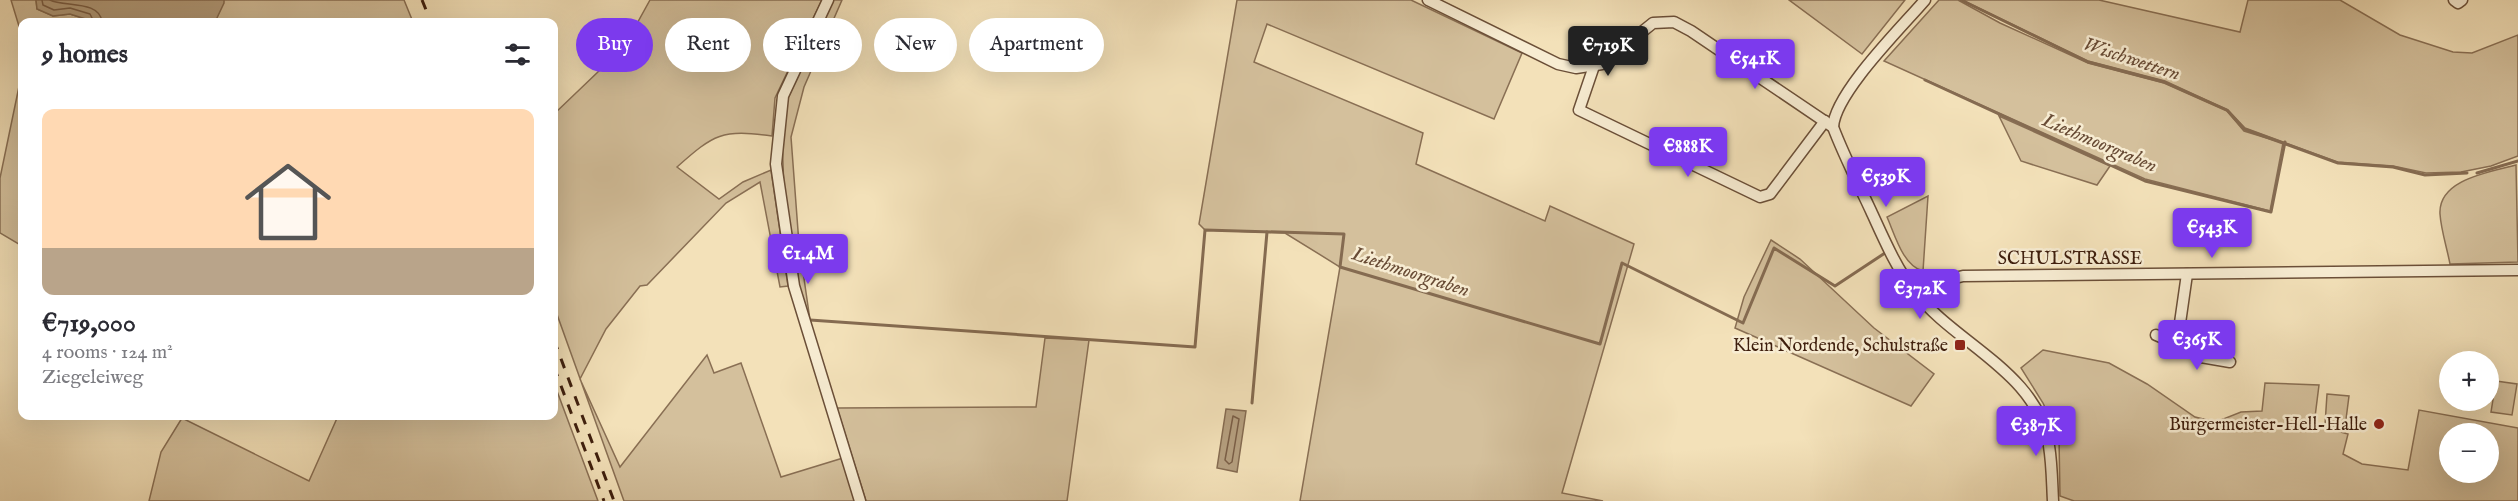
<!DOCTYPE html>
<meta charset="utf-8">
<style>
body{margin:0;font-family:"IM FELL English",serif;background:#f7f7f7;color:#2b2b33;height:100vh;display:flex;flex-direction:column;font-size:22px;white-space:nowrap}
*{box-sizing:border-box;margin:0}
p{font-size:20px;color:#7c7c81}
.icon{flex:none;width:33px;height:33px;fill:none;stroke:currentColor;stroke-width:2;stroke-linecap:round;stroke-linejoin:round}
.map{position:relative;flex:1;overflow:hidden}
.drawer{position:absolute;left:18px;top:18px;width:540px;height:402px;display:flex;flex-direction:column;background:#fff;border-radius:12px;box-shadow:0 6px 24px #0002}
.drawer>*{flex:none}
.top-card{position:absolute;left:576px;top:18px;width:570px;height:54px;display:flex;gap:12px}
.tools{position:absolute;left:2439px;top:351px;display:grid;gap:12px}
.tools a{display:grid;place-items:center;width:60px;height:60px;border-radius:50%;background:#fff;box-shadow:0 6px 24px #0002;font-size:30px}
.price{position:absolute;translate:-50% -51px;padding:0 14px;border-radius:6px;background:#7c3aed;color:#fff;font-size:20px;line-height:39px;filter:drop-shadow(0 2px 3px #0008)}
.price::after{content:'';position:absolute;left:50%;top:36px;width:18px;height:14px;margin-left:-9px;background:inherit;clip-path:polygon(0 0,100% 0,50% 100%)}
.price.selected{background:#222;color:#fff}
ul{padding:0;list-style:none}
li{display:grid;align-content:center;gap:12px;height:318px;padding:0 24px}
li+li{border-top:2px solid #e1e1e2}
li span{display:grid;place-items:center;height:186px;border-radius:12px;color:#555}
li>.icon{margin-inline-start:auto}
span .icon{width:108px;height:108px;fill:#fffc;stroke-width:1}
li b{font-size:26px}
h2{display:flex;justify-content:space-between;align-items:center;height:72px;padding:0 24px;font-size:26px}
.pill{padding:0 21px;border-radius:27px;background:#fff;box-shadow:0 6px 24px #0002;font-size:21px;line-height:54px}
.pill.selected{background:#7c3aed;color:#fff}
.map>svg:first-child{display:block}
.green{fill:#d4c09c;stroke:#896f54;stroke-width:1.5;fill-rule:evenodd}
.water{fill:#b59f7f;stroke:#856b51;stroke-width:1.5}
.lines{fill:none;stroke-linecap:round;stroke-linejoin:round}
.shore{stroke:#7a5e46;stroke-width:1.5}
.stream{stroke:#856b51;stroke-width:3}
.minor-casing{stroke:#6b4f38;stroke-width:13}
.minor{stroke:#f7ecd2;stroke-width:10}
.rail{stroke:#3e1e0d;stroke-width:3;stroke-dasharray:10 10;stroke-linecap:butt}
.poi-dot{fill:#8f2418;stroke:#f7ecd2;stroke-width:2}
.labels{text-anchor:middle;stroke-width:5;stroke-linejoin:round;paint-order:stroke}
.street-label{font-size:18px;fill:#3e1e0d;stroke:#f7ecd2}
.poi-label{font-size:18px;fill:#3e1e0d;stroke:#f7ecd2;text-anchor:end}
.water-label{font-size:20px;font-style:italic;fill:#684b35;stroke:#f7ecd2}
</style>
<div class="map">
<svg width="2518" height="501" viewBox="0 0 2518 501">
<rect width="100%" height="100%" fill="#f3e1b9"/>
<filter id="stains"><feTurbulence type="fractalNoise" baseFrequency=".00333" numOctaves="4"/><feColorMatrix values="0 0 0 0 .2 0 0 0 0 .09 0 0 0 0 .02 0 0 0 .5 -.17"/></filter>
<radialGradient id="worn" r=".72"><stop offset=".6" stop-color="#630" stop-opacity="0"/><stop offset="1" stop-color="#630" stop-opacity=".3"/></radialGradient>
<g class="green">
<path d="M 11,0 L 36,0 L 37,9 L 53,16 L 70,14 L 95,22 L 22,22 L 22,36 Z"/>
<path d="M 224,0 L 404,0 L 413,22 L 215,22 Z"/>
<path d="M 650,0 L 822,0 L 775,98 L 772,136 C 722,129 714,134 677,167 L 719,199 L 743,182 L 771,170 L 788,286 L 780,287 L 760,182 L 726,203 L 647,285 L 640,286 L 606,329 L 580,379 L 620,467 L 707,355 L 714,373 L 741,363 L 781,477 L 843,458 L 855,501 L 624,501 L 554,306 L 554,114 L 624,47 Z"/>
<path d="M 832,0 L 842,0 L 804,87 L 791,137 L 799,244 L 810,320 L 786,244 L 782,137 L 787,100 Z"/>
<path d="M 1237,0 L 1411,0 L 1522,53 L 1494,119 L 1267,24 L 1254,62 L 1423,133 L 1416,164 L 1545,221 L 1550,206 L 1634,244 L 1562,493 L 1603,501 L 1300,501 L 1340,267 L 1285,233 L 1205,230 L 1199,224 Z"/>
<path d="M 1789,0 L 1905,0 L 1862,54 Z"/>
<path d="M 1939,0 L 1958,0 L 2000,23 L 2088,63 L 2164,83 L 2227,111 L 2244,131 L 2283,143 L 2270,211 L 2145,179 L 1884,61 Z"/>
<path d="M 1962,0 L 2099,0 L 2240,32 L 2248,0 L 2340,0 L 2400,35 L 2453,52 L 2472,53 L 2518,35 L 2518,156 L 2491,166 L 2461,172 L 2426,173 L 2393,166 L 2337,162 L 2245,128 L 2228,110 L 2165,81 L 2088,61 Z"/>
<path d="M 22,72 L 22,246 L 0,233 L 0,178 Z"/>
<path d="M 1999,116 L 2110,166 L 2097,185 L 2021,161 Z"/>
<path d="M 2516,165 L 2518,262 L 2450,264 C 2447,248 2441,230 2440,214 C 2438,179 2491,172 2516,165 Z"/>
<path d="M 1928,196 L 1923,271 C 1903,266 1895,235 1887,217 Z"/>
<path d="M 1771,240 L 1800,259 L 1874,328 L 1934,374 L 1911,406 L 1735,328 L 1744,297 Z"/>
<path d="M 1045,338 L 1089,340 L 1067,501 L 866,501 L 837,408 L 1036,407 Z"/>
<path d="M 2043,350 L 2109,363 L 2147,384 L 2195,417 L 2216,422 L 2241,412 L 2262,411 L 2265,383 L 2319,385 L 2314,425 L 2348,434 L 2343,454 L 2362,464 L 2408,470 L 2419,410 L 2518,428 L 2518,501 L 2074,501 L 2060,496 L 2059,438 L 2043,403 L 2021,368 ZM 2450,434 L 2488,434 L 2488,472 L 2450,472 Z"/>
<path d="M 2496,381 L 2517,384 L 2512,415 L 2491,412 Z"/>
<path d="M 554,383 L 598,501 L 149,501 L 161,452 L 182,418 L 309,481 L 338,416 L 554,416 Z"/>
<path d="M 2327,394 L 2349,396 L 2345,427 L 2325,425 Z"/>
</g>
<g class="water">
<path d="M 36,0 L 224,0 L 224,3 L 215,22 L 95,22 L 70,14 L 53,16 L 37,9 Z"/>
<path d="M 1226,409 L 1246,411 L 1237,472 L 1217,468 Z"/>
</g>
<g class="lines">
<g class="shore">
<path d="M 42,0 L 43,5 L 54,10 L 70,8 L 90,14 L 94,22"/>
<path d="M 50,0 C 64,7 100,0 102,22"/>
<path d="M 1233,416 L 1239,419 L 1232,462 L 1229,464 L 1225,460 Z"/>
</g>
<g class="stream">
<path d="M 1961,0 L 2088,62 L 2164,82 L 2227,110 L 2244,129 L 2338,163 L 2393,167 L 2425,175 L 2467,173"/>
<path d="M 1925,80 L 2145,181 L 2271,212 L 2285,142"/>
<path d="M 2477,173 L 2518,161"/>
<path d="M 810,320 L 1195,347 L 1205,230 L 1344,234 L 1340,267 L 1600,344 L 1622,263 L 1743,323 L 1774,248 L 1835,286 L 1885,253"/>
<path d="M 1252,403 L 1267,232"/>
</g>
<defs>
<g id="minor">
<path d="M 828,0 L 783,96 L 776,164 L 794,286 L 860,501"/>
<path d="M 1428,0 L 1558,64 L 1576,68 L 1602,64 L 1653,23 L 1674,22 L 1691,31 L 1833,127"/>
<path d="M 1925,0 C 1901,28 1835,93 1833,127 C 1844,156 1858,183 1871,211 C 1883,237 1896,268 1914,291 C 1956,345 2038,372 2049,446 C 2052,464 2052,483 2053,501"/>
<path d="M 2454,0 L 2458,3 L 2462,0"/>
<path d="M 1594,66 L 1579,110 L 1760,197 L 1770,194 L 1825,121"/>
<path d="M 1912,289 L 1963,276 L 2518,270"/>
<path d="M 2156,335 L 2177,344 L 2187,274"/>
<path d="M 2177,344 L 2201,357 L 2230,362"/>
</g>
</defs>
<use href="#minor" class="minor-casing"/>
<use href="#minor" class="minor"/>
<g class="rail">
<path d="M 422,0 L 431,22"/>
<path d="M 554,340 L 614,501"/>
<path d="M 554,367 L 604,501"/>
</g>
</g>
<g class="poi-dot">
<rect x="1954" y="339" width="12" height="12" rx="3"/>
<circle cx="2379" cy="424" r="6"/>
</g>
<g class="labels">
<g class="street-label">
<text x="2070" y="264">SCHULSTRASSE</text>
</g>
<g class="poi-label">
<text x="1948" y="351">Klein Nordende, Schulstraße</text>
<text x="2367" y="430">Bürgermeister-Hell-Halle</text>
</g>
<g class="water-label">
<text transform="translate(2132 58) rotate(18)" y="7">Wischwettern</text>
<text transform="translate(2100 142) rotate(23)" y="7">Liethmoorgraben</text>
<text transform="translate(1411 271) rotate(18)" y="7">Liethmoorgraben</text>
</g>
</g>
<rect width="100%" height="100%" filter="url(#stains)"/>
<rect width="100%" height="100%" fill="url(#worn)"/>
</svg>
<div class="tools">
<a>+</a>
<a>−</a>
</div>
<b class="price selected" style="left:1608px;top:77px">€719K</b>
<b class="price" style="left:1755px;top:90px">€541K</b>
<b class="price" style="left:1688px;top:178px">€888K</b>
<b class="price" style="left:1886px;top:208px">€539K</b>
<b class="price" style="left:2212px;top:259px">€543K</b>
<b class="price" style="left:808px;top:285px">€1.4M</b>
<b class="price" style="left:1920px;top:320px">€372K</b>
<b class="price" style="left:2197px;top:371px">€365K</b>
<b class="price" style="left:2036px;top:457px">€387K</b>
<div class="top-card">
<a class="pill selected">Buy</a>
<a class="pill">Rent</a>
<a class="pill">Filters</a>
<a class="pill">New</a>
<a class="pill">Apartment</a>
</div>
<section class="drawer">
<h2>9 homes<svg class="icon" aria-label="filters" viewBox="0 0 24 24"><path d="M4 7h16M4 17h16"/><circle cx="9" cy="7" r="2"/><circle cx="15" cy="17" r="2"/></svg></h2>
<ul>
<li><span style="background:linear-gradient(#ffd9b3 75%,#b9a48a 0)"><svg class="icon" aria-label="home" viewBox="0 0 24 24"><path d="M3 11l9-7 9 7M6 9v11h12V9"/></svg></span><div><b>€719,000</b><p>4 rooms · 124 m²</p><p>Ziegeleiweg</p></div></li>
</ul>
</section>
</div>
